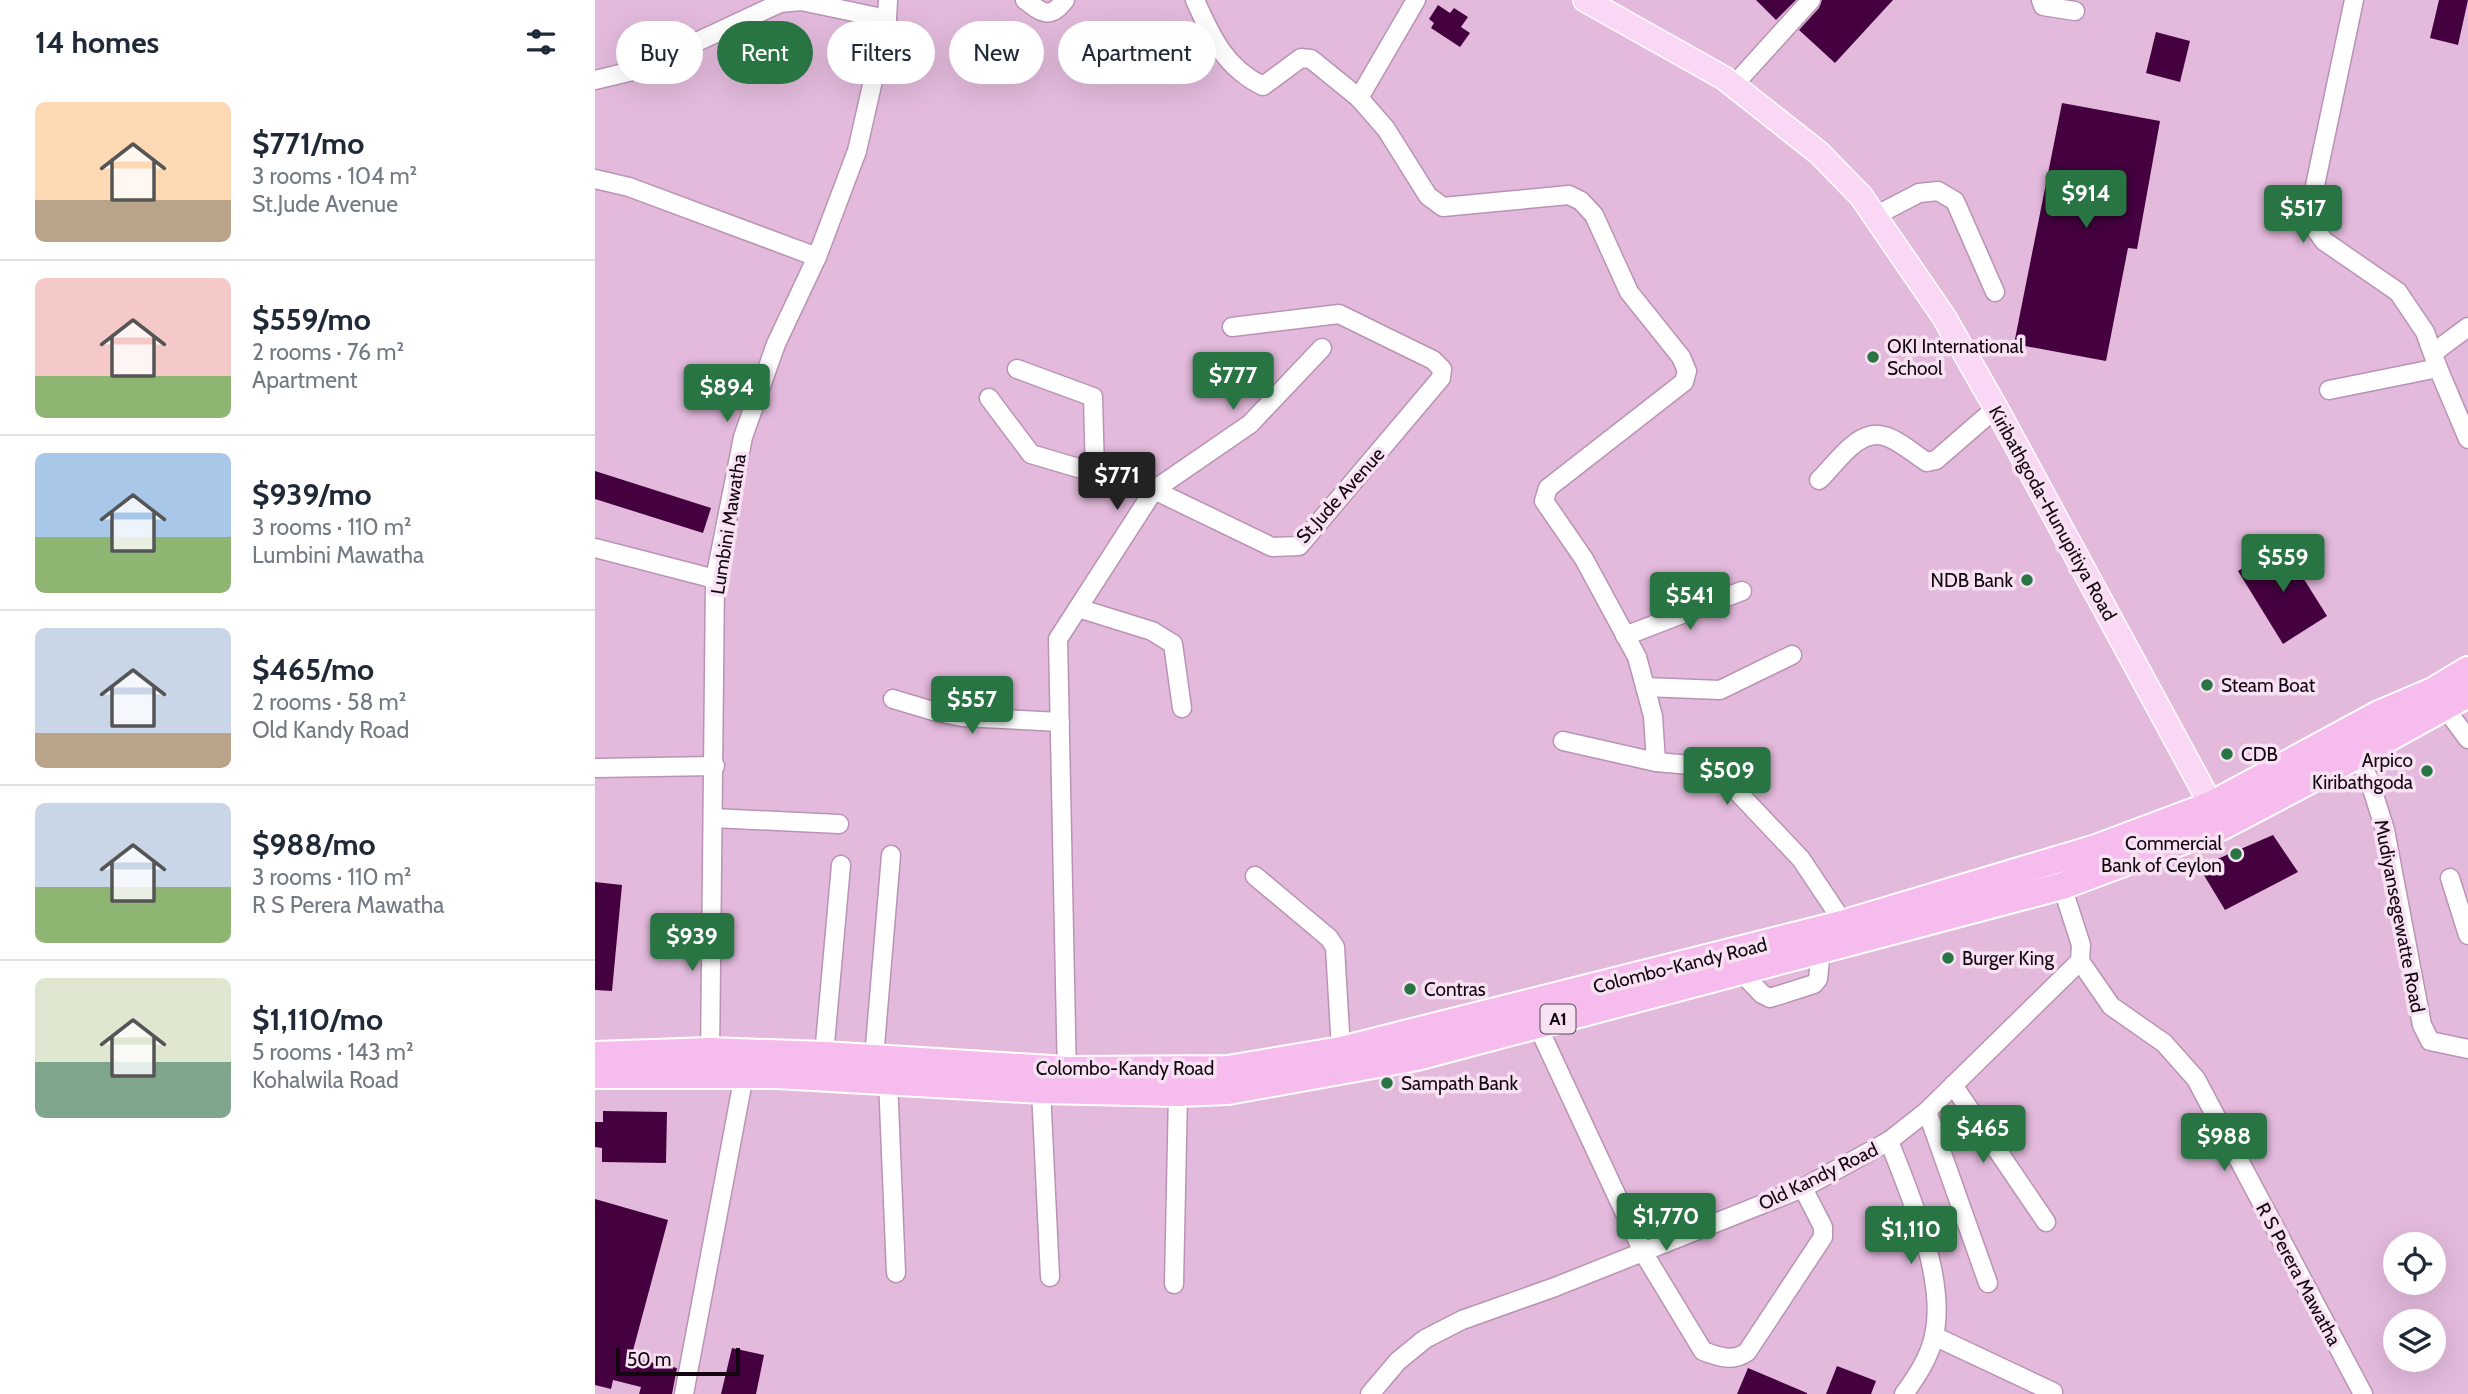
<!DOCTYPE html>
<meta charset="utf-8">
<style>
body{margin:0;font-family:Cabin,sans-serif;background:#f2f2f3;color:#1f2937;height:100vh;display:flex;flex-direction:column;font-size:26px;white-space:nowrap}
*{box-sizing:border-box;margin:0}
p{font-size:23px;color:#747a83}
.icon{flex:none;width:38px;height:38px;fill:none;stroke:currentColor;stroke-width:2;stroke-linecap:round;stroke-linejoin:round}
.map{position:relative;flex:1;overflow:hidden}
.panel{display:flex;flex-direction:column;background:#fff;width:595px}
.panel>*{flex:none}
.hud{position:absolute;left:21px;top:21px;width:665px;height:63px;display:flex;gap:14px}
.controls{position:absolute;left:1788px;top:1232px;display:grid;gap:14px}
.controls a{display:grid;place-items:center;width:63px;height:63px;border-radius:50%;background:#fff;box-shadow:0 7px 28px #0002;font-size:35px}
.scale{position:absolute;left:21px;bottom:18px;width:124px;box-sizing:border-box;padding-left:7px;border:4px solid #130611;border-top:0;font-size:19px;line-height:24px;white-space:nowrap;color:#130611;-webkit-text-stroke:5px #f7e2f3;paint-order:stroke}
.price{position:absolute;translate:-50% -60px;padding:0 16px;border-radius:7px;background:#297443;color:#fff;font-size:23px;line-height:46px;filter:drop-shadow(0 2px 4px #0008)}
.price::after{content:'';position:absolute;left:50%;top:42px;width:21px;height:16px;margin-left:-10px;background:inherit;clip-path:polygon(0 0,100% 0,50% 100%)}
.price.selected{background:#222;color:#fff}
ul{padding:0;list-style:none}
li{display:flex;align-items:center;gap:21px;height:175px;padding:0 35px}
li+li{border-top:2px solid #e0e1e3}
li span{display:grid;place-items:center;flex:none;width:196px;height:140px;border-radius:10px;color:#555}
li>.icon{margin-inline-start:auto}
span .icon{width:84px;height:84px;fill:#fffc;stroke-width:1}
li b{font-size:30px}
h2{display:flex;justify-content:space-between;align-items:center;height:84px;padding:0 35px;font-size:30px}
.chip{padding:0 24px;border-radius:32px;background:#fff;box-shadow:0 7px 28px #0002;font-size:24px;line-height:63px}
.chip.selected{background:#297443;color:#fff}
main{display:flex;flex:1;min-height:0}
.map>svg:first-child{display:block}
.building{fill:#44003f}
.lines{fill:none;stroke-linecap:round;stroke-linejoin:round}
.minor-casing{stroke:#ba93b4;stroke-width:21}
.major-casing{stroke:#fff;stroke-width:26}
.highway-casing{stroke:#fff;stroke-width:30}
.minor{stroke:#fff;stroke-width:18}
.major{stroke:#fad7f5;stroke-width:23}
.highway{stroke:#f7bcee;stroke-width:26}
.poi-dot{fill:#297443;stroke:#f7e2f3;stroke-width:2.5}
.labels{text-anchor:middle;stroke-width:7;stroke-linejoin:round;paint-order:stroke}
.shield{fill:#f7e2f3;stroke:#574855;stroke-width:2}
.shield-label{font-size:18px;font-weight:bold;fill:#130611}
.poi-label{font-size:19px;fill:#130611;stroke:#f7e2f3;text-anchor:start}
.street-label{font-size:19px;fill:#130611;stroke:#f7e2f3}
</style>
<main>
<section class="panel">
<h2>14 homes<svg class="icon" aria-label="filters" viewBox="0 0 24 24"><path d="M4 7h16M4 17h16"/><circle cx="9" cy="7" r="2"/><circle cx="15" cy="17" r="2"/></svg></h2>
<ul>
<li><span style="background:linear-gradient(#ffd9b3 70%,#b9a48a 0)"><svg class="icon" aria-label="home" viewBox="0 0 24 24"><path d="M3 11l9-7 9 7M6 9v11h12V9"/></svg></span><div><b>$771/mo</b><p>3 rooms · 104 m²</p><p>St.Jude Avenue</p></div></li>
<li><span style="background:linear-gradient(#f6c9c9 70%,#8fb573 0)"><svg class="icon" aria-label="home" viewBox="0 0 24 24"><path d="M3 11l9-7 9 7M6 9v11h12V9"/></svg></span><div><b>$559/mo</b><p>2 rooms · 76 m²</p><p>Apartment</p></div></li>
<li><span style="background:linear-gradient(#a9c7e8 60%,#8fb573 0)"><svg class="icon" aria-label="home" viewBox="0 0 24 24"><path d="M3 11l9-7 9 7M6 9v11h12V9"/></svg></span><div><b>$939/mo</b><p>3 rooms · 110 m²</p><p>Lumbini Mawatha</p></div></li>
<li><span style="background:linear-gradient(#c9d6e8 75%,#b9a48a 0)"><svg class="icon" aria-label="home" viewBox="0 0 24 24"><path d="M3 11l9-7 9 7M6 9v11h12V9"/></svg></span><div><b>$465/mo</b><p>2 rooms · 58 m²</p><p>Old Kandy Road</p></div></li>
<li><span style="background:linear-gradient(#c9d6e8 60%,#8fb573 0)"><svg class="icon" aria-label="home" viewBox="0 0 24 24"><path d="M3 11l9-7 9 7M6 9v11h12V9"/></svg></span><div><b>$988/mo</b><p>3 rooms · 110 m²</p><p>R S Perera Mawatha</p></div></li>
<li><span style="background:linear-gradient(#dfe7d0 60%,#7fa58c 0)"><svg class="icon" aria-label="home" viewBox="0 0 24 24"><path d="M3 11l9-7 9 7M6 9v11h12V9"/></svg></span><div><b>$1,110/mo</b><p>5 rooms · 143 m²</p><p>Kohalwila Road</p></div></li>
</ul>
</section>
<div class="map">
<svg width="1873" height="1394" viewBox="0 0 1873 1394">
<rect width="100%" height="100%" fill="#e3badc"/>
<g class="building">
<path d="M 1161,0 L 1201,0 L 1181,20 Z"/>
<path d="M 1227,0 L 1298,0 L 1240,63 L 1204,30 L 1224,8 Z"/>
<path d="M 1844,0 L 1873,0 L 1863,45 L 1835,38 Z"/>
<path d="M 843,5 L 855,13 L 859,8 L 873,17 L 866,27 L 875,33 L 865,47 L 836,28 L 839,23 L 834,19 Z"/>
<path d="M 1561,32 L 1595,41 L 1585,82 L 1551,73 Z"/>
<path d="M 1467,103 L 1565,121 L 1542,249 L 1533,248 L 1511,361 L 1419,344 Z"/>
<path d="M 0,471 L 116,508 L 108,533 L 0,499 Z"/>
<path d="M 1687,544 L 1732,616 L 1688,644 L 1643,571 Z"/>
<path d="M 1678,835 L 1703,872 L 1630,910 L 1604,867 Z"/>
<path d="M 0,882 L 27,885 L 17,991 L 0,990 Z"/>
<path d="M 8,1111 L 72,1112 L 71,1163 L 7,1162 L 7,1148 L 0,1147 L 0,1122 L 8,1122 Z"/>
<path d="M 0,1199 L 73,1220 L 36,1358 L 82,1368 L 77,1394 L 44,1394 L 46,1387 L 18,1380 L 16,1389 L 0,1385 Z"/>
<path d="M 137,1348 L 169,1355 L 161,1394 L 126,1394 Z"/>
<path d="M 1242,1366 L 1281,1381 L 1276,1394 L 1231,1394 Z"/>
<path d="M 1153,1368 L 1212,1393 L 1212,1394 L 1142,1394 Z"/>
</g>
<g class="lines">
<defs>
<g id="minor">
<path d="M 430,0 C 447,13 455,20 470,0"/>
<path d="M 600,0 C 616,36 630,68 668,86 L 706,58 L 716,59 L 764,98"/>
<path d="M 821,0 L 764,98 L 791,129 L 833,196 L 848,207 L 974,195 L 986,201 L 999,215 L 1034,292 L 1086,357 L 1092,371 L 1089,382 L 953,488 L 949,501 L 989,559 L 1042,657 L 1058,716 L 1061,762"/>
<path d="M 1446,0 L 1448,6 L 1480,11"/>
<path d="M 1759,0 L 1713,219 L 1729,241 L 1803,292 L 1830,332 L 1843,368 L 1873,439"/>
<path d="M 0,80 L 42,70 L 185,3 L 206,1 L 292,19"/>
<path d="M 1138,86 L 1216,0"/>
<path d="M 0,179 L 34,187 L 222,257"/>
<path d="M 1280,216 L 1324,193 L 1343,191 L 1360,201 L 1400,292"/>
<path d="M 1838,353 L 1873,327"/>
<path d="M 422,369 L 498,397 L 500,473 L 559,490 L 655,424 L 727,348"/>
<path d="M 1734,390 L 1843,368"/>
<path d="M 394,398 L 436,454 L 500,473"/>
<path d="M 1224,480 C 1241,464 1263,428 1289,436 C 1304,440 1319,454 1332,462 L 1341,460 L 1401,408"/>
<path d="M 0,548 L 120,579"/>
<path d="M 483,608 L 557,631 L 578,644 L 587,708"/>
<path d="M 1030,636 L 1147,591"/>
<path d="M 1050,687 L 1125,690 L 1197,655"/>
<path d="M 298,699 L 338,711 L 367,717 L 465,722"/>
<path d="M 1850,708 L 1873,739"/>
<path d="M 968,741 L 1061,762 L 1119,767 L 1206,859 L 1254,931"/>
<path d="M 1761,756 L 1774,779 L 1790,830 L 1827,1025 L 1835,1041 L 1873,1049"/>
<path d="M 0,768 L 120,766"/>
<path d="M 118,818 L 244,824"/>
<path d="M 660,876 L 734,938 L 740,947 L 746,1050"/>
<path d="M 1855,878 L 1873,935"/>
<path d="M 1485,961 L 1516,1006 L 1569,1043 L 1601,1079 L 1768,1394"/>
<path d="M 1145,971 L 1167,994 L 1175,998 L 1219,984 L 1223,979 L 1226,950"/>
<path d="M 938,1016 L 1048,1252 L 1108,1351 C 1124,1357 1138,1362 1152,1352 L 1228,1237 L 1228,1227 L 1208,1188"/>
<path d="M 229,1055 L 246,865"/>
<path d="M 279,1058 L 296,855"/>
<path d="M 115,1060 L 120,579 L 148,437 L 181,344 L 222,257 L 262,151 L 292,19 L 293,0"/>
<path d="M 293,1080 L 301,1273"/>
<path d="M 472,1080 L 463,639 L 559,490 L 677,547 L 704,546 L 846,378 L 847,369 L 838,360 L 744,314 L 637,327"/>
<path d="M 1358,1085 L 1451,1222"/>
<path d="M 446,1090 L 455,1277"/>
<path d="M 1332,1111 L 1393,1283"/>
<path d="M 1294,1141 C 1315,1195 1352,1279 1339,1336 C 1334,1358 1322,1376 1309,1394"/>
<path d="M 579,1284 L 583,1093"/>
<path d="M 1339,1336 L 1458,1392"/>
<path d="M 89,1394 L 149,1075"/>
<path d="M 775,1394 L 803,1361 L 830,1339 L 867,1320 L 960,1287 L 1208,1188 L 1294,1141 L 1332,1111 L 1485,961 L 1486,945 L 1467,886"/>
</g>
<path id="major" d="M 990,0 L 1129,78 L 1224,153 L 1266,196 L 1349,317 L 1401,408 L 1625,821"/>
<g id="highway">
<path d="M 0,1055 L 115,1051 L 229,1055 L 472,1070 L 633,1069 L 746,1050 L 1250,923 L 1501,848 L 1616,805 L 1784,714 L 1838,691 L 1873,670"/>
<path d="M 0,1075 L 182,1075 L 446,1090 L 583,1093 L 633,1091 L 822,1057 L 1467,886 L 1628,826 L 1761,756 L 1873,694"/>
</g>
</defs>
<use href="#minor" class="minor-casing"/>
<use href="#major" class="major-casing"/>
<use href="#highway" class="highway-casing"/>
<use href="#minor" class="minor"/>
<use href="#major" class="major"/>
<use href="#highway" class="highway"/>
</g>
<g class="poi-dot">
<circle cx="1278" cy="357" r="7"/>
<circle cx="1432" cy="580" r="7"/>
<circle cx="1612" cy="685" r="7"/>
<circle cx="1632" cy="754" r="7"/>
<circle cx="1832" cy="771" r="7"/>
<circle cx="1641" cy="854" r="7"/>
<circle cx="1353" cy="958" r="7"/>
<circle cx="815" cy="989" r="7"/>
<circle cx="792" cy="1083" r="7"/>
</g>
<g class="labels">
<rect class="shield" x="945.5" y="1004.5" width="35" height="29" rx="5"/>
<g class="shield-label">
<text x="963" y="1025">A1</text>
</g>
<g class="poi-label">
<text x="1292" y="353">OKI International<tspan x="1292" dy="22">School</tspan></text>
<text x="1418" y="587" text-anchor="end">NDB Bank</text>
<text x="1626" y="692">Steam Boat</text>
<text x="1646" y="761">CDB</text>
<text x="1818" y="767" text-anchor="end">Arpico<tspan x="1818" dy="22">Kiribathgoda</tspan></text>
<text x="1627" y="850" text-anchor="end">Commercial<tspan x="1627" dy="22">Bank of Ceylon</tspan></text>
<text x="1367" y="965">Burger King</text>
<text x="829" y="996">Contras</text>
<text x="806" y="1090">Sampath Bank</text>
</g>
<g class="street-label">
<text transform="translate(745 495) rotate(-48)" y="7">St.Jude Avenue</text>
<text transform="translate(1458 513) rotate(61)" y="7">Kiribathgoda-Hunupitiya Road</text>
<text transform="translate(133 524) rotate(-81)" y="7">Lumbini Mawatha</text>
<text transform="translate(1805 916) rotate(79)" y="7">Mudiyansegewatte Road</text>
<text transform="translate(1085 965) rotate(-14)" y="7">Colombo-Kandy Road</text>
<text x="530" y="1075">Colombo-Kandy Road</text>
<text transform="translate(1223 1176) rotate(-26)" y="7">Old Kandy Road</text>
<text transform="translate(1704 1274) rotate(62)" y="7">R S Perera Mawatha</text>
</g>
</g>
</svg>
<div class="controls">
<a><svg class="icon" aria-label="locate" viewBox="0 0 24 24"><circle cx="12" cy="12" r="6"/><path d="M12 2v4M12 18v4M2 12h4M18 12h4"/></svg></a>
<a><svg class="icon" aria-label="layers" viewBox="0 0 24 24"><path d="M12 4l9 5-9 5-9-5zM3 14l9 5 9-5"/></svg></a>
</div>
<div class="scale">50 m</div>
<b class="price" style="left:1491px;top:230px">$914</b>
<b class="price" style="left:1708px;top:245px">$517</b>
<b class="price" style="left:638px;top:412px">$777</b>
<b class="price" style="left:132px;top:424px">$894</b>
<b class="price selected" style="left:522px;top:512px">$771</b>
<b class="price" style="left:1688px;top:594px">$559</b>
<b class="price" style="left:1095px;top:632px">$541</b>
<b class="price" style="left:377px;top:736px">$557</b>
<b class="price" style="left:1132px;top:807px">$509</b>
<b class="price" style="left:97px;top:973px">$939</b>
<b class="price" style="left:1388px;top:1165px">$465</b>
<b class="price" style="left:1629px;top:1173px">$988</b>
<b class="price" style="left:1071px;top:1253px">$1,770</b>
<b class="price" style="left:1316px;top:1266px">$1,110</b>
<div class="hud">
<a class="chip">Buy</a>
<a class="chip selected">Rent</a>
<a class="chip">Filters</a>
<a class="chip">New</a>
<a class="chip">Apartment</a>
</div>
</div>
</main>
